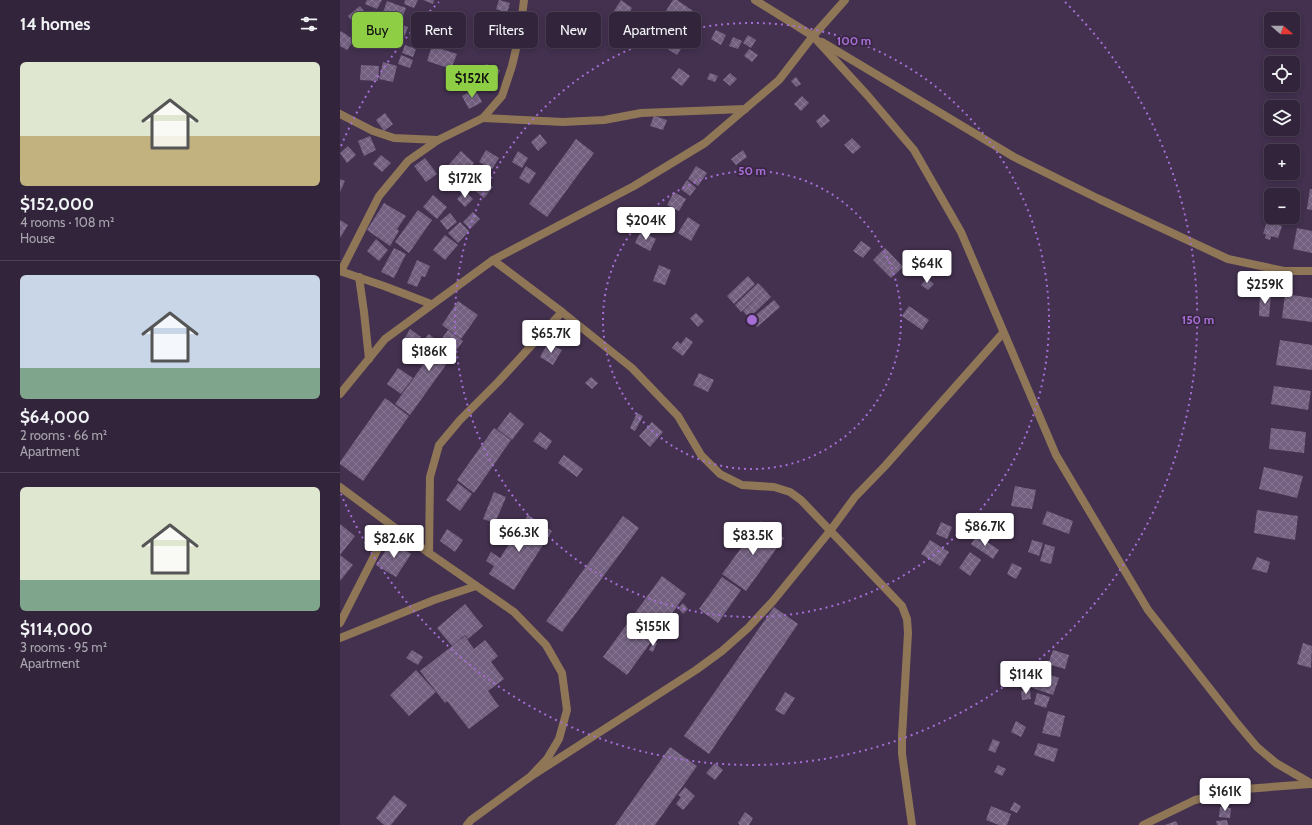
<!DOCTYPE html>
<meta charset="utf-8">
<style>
body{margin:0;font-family:Cabin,sans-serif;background:#3a2d42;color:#f1f3f6;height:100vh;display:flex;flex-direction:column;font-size:15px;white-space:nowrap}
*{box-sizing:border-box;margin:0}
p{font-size:13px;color:#a8a5af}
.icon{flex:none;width:22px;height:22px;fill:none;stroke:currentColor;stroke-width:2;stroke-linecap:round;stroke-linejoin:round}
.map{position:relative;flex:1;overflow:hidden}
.panel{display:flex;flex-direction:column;background:#32253b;width:340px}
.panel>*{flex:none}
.hud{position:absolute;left:12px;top:12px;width:380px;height:36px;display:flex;gap:8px}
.needle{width:26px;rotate:110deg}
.fabs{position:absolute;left:924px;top:12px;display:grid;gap:8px}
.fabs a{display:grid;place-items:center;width:36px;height:36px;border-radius:6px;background:#32253b;box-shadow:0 2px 6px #0003,0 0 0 1px #4d4255;font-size:20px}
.price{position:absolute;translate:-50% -34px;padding:0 9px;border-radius:4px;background:#fff;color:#222;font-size:13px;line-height:26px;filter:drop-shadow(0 1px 2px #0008)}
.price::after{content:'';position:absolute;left:50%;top:24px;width:12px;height:9px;margin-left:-6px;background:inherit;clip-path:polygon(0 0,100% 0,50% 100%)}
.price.current{background:#8dce44;color:#111}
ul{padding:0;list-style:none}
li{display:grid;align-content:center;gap:8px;height:212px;padding:0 20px}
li+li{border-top:1px solid #4d4255}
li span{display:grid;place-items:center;height:124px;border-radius:6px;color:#555}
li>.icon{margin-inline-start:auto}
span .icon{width:72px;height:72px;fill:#fffc;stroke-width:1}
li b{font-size:17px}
h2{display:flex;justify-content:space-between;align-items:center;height:48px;padding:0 20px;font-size:17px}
.tag{padding:0 14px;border-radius:6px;background:#32253b;box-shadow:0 2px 6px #0003,0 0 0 1px #4d4255;font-size:14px;line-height:36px}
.tag.current{background:#8dce44;color:#111}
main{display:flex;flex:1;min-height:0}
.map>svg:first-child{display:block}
.building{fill:url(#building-cross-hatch)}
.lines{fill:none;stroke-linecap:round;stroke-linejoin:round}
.street{stroke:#8f7657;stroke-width:8}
.ring{fill:none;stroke:#a56ed4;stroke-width:2;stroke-dasharray:2 4}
.centre{fill:#a56ed4;stroke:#392744;stroke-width:2}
.ring-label{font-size:12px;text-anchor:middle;font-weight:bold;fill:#a56ed4;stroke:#392744;stroke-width:3.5;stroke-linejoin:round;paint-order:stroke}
</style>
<main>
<section class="panel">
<h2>14 homes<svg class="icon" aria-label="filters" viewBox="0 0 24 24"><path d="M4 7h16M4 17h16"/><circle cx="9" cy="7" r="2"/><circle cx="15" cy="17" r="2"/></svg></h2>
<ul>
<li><span style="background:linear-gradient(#dfe7d0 60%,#c2b280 0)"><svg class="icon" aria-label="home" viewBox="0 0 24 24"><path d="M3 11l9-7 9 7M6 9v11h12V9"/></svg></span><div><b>$152,000</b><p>4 rooms · 108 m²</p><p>House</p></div></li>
<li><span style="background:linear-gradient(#c9d6e8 75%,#7fa58c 0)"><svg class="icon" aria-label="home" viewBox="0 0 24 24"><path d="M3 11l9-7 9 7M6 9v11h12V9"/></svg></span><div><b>$64,000</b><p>2 rooms · 66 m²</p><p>Apartment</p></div></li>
<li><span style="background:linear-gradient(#dfe7d0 75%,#7fa58c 0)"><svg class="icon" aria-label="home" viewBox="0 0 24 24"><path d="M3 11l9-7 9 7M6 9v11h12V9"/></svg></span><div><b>$114,000</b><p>3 rooms · 95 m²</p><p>Apartment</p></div></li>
</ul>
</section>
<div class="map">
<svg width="972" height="825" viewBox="0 0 972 825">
<defs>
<pattern id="building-cross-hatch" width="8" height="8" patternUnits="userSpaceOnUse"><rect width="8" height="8" fill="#736080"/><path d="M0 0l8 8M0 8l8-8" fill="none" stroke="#877793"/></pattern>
</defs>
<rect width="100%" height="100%" fill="#43314f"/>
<g class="building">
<path d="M 27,0 L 42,0 L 37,9 L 25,4 Z"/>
<path d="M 65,0 L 78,0 L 74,8 L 64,4 Z"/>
<path d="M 83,0 L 94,0 L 93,4 Z"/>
<path d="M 159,0 L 170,3 L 167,13 L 156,9 Z"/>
<path d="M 281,0 L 292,8 L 286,18 L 274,11 Z"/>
<path d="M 333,0 L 337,0 L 362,17 L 337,55 L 309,37 Z"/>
<path d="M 47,1 L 66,8 L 61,21 L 42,15 Z"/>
<path d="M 20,6 L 28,16 L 16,26 L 8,16 Z"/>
<path d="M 306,11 L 315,17 L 307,28 L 298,22 Z"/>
<path d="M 144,14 L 154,17 L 151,26 L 142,23 Z"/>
<path d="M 157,16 L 167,20 L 164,30 L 154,26 Z"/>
<path d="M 75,19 L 87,23 L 82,38 L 70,34 Z"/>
<path d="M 57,23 L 68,27 L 63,40 L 52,36 L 49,45 L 39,42 L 42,32 L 47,34 L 48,31 L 54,33 Z"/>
<path d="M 27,28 L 37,32 L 33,44 L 23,40 Z"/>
<path d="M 376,30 L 386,35 L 381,45 L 371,39 Z"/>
<path d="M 1,31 L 14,40 L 7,50 L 0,46 L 0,33 Z"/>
<path d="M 408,35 L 416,40 L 411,48 L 403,43 Z"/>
<path d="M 393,37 L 402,41 L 398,49 L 389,46 Z"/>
<path d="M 65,45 L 76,49 L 73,57 L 62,53 Z"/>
<path d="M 92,46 L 117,54 L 111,69 L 87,61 Z"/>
<path d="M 409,49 L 418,55 L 412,62 L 404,56 Z"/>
<path d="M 61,55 L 73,60 L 70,68 L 58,64 Z"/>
<path d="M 43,62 L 57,66 L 53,82 L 39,79 Z"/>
<path d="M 146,64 L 160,70 L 155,83 L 140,77 Z"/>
<path d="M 21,65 L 39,66 L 38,81 L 20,80 Z"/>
<path d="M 339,68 L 350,76 L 342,86 L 331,78 Z"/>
<path d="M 370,73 L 378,76 L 375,82 L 367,79 Z"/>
<path d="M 390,73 L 397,79 L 390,86 L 383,80 Z"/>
<path d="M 456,77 L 461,84 L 456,87 L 451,81 Z"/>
<path d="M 135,89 L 142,102 L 129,109 L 122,96 Z"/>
<path d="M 462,96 L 469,103 L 461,111 L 454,104 Z"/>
<path d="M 45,113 L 53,124 L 44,131 L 36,120 Z"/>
<path d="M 484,114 L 490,121 L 481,128 L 476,121 Z"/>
<path d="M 314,116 L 327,120 L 323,130 L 310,126 Z"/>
<path d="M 200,134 L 207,143 L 198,151 L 191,142 Z"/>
<path d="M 30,136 L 36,150 L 24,156 L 18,141 Z"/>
<path d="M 512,138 L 521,147 L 513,154 L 504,145 Z"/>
<path d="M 236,139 L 254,153 L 207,217 L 189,204 Z"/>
<path d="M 8,146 L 16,155 L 7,163 L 0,153 Z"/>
<path d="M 146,150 L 159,158 L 152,169 L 139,162 Z"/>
<path d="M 403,150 L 407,157 L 396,165 L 391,159 Z"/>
<path d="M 121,151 L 134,163 L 122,177 L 130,184 L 122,193 L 112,184 L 114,181 L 103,171 Z"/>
<path d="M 178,151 L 188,158 L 182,168 L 172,162 Z"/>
<path d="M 41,155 L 51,163 L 42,172 L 33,164 Z"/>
<path d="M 85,158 L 97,174 L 86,182 L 74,166 Z"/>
<path d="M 186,166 L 196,173 L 189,184 L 179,178 Z"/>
<path d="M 356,166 L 367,173 L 358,186 L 348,179 Z"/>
<path d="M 142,178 L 153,187 L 144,198 L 133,189 Z"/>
<path d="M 0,179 L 5,181 L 0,192 Z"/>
<path d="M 347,180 L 356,188 L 350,196 L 341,189 Z"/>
<path d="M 970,189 L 972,189 L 972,210 L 967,209 Z"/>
<path d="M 125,191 L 133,199 L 125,207 L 117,199 Z"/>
<path d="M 334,192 L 346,199 L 339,211 L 327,205 Z"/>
<path d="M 93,195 L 107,207 L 97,219 L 83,207 Z"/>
<path d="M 44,203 L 66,216 L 57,229 L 59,231 L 50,246 L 27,230 Z"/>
<path d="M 78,210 L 92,220 L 69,253 L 55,242 Z"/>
<path d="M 326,210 L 334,217 L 327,225 L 319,218 Z"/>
<path d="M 133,212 L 140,219 L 130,229 L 123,222 Z"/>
<path d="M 110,213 L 117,222 L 107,230 L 100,221 Z"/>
<path d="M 348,217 L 360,225 L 351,241 L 338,233 Z"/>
<path d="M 0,220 L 8,225 L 0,238 Z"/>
<path d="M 927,221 L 942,226 L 938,238 L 931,236 L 930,240 L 925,238 L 926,234 L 923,234 Z"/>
<path d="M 120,222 L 129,231 L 118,243 L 108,233 Z"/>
<path d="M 957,228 L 972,231 L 972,253 L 953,249 Z"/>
<path d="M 301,231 L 316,239 L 310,251 L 295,243 Z"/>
<path d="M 105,235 L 118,245 L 105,260 L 93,250 Z"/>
<path d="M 36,239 L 48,250 L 39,261 L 27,251 Z"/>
<path d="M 521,241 L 531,248 L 523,258 L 513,251 Z"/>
<path d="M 54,248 L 66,254 L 54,278 L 41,272 Z"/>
<path d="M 545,248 L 563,267 L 551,278 L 533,260 Z"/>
<path d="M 592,256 L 599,263 L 591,272 L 584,264 Z"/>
<path d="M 77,260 L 90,266 L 85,277 L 82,276 L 77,287 L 67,283 Z"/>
<path d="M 319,265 L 331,270 L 325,285 L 313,281 Z"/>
<path d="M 408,276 L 415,284 L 394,304 L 387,296 Z"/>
<path d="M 587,278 L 594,284 L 588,290 L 581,285 Z"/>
<path d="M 418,283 L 425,290 L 401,312 L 395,305 Z"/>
<path d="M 425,290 L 431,297 L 409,318 L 403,311 Z"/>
<path d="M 920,294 L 931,295 L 929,317 L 919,316 Z"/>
<path d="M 945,294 L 972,298 L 972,322 L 942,318 Z"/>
<path d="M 434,300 L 440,307 L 417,327 L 411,319 Z"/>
<path d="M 118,301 L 138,315 L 121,339 L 102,325 Z"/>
<path d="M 569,306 L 589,320 L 582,330 L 562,316 Z"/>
<path d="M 356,313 L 364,321 L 358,327 L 350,318 Z"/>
<path d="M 70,329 L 81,337 L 72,350 L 62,343 Z"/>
<path d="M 108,330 L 123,341 L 70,415 L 55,404 Z"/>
<path d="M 89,334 L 99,342 L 89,354 L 79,345 Z"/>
<path d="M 346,337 L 353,342 L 343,356 L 332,348 L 337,341 L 341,344 Z"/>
<path d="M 940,340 L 972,345 L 972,370 L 936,365 Z"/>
<path d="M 208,343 L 222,350 L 213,365 L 200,357 Z"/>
<path d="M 79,348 L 88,356 L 81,365 L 71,358 Z"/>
<path d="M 58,368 L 73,378 L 61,394 L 47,384 Z"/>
<path d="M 359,373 L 374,380 L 368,392 L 353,385 Z"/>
<path d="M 251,377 L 258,383 L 252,389 L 245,383 Z"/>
<path d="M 934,386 L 971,391 L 968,410 L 931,404 Z"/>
<path d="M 45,398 L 69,416 L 23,481 L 0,464 L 0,462 Z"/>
<path d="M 170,412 L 184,424 L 172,440 L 157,429 Z"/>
<path d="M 297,413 L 303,416 L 295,431 L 290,428 Z"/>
<path d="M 312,422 L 323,432 L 310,447 L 299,436 Z"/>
<path d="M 154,428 L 171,440 L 134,493 L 117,480 Z"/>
<path d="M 931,428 L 966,432 L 964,453 L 929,449 Z"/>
<path d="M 200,432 L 212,441 L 206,450 L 193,441 Z"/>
<path d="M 224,455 L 243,469 L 237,477 L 218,463 Z"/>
<path d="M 924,467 L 963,476 L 957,498 L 919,489 Z"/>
<path d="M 118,483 L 132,494 L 120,511 L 106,500 Z"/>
<path d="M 675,486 L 696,490 L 692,509 L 671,506 Z"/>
<path d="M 154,492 L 166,497 L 155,523 L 143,519 Z"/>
<path d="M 917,510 L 958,516 L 955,540 L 914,533 Z"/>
<path d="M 707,511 L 733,521 L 729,534 L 702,524 Z"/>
<path d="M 188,515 L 212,531 L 174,590 L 149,574 L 154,566 L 146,561 L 151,552 L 160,558 Z"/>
<path d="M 283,516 L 299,528 L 222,632 L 206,621 Z"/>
<path d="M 159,521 L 175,531 L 170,539 L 154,530 Z"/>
<path d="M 421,521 L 444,538 L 406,591 L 382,574 Z"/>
<path d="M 601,522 L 612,527 L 607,539 L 596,534 Z"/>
<path d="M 655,523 L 666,527 L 662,538 L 650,534 Z"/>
<path d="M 0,524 L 15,536 L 0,555 L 13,565 L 0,581 Z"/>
<path d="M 107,529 L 123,540 L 115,552 L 100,541 Z"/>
<path d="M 637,535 L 659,550 L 653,559 L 631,544 Z"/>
<path d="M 590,540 L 609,552 L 600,566 L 581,554 Z"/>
<path d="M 692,540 L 703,543 L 699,556 L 688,552 Z"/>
<path d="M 52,541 L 71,554 L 56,577 L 36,565 Z"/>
<path d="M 705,544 L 715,547 L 711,564 L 700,561 Z"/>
<path d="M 630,552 L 641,560 L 630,576 L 619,568 Z"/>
<path d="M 917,557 L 930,562 L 927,573 L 912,569 Z"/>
<path d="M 672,563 L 682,568 L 676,579 L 667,574 Z"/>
<path d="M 322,576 L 346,594 L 287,675 L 263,657 Z"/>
<path d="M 382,577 L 401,590 L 378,623 L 359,609 Z"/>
<path d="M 343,603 L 348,609 L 343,614 L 338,608 Z"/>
<path d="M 125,604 L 143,626 L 128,639 L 125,635 L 112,646 L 97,628 Z"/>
<path d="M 434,607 L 458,624 L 369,754 L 344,736 Z"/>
<path d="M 332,616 L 335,618 L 331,624 L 328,622 Z"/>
<path d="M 323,629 L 325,631 L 321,638 L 318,635 Z"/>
<path d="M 125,636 L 134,649 L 145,640 L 158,656 L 151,662 L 164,679 L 148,691 L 159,706 L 129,729 L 107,701 L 105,703 L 80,671 Z"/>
<path d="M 313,642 L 317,643 L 313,652 L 309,650 Z"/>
<path d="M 963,643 L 972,646 L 971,668 L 957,664 Z"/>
<path d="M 72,650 L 83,657 L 78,665 L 66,658 Z"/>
<path d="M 713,650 L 729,655 L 725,669 L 708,664 Z"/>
<path d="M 76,670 L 96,692 L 69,716 L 50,695 Z"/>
<path d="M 697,670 L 719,678 L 713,695 L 690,687 Z"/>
<path d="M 690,689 L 691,699 L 682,700 L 681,691 Z"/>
<path d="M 445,692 L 455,698 L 444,715 L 435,710 Z"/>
<path d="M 697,693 L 710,697 L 706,708 L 694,704 Z"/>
<path d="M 708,711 L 725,716 L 720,737 L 702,733 Z"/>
<path d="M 676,721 L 686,727 L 681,737 L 671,732 Z"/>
<path d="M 653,739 L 660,742 L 655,753 L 648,750 Z"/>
<path d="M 698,743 L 718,749 L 714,762 L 694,755 Z"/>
<path d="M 330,747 L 357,766 L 315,825 L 275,825 Z"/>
<path d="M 375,763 L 383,770 L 375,780 L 366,773 Z"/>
<path d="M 658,765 L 666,769 L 662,776 L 654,772 Z"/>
<path d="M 345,787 L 355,796 L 343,810 L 336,804 L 341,797 L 338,795 Z"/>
<path d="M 54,795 L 67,805 L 51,825 L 44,825 L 36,818 Z"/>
<path d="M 674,802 L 681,806 L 677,813 L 670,810 Z"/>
<path d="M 651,806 L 671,814 L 667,825 L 659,825 L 646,820 Z"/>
<path d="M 880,807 L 891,808 L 890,818 L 879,817 Z"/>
<path d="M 405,812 L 413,818 L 409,825 L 400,825 L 398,823 Z"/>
<path d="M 887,820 L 888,825 L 877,825 L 876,821 Z"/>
<path d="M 836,821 L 838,825 L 825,825 Z"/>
</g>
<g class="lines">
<g class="street">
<path d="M 415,0 L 473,36 L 528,96 L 574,150 L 621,232 L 716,455 L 808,610 L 896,722 L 917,747 L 936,763 L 972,784"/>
<path d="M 482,42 L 674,157 L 759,199 L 888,259 L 944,271 L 972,271"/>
<path d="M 0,114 L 33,131 L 54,138 L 98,140"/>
<path d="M 143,118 L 223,122 L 264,120 L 301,113 L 405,109"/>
<path d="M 153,260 L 222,312 L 292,368 L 338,416 L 361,455 L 380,474 L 402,485 L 434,487 L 450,492 L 461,500 L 562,606 L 567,619 L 568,633 L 562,736 L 562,754 L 572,825"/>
<path d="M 0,271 L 44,286 L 91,304"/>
<path d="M 1,271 L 39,196 L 68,161 L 98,140 L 143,118 L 162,96 L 172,66 L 180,32 L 184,0"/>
<path d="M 19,277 L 24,312 L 29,359"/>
<path d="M 0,394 L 45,339 L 153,260 L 294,186 L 365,143 L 439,80 L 473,36 L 505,0"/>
<path d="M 0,487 L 89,553 L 174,612 L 206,645 L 222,673 L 227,710 L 219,739 L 207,759 L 190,777 L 131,820 L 127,825"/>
<path d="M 89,553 L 90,477 L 99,445 L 120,420 L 158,382 L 222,312"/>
<path d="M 0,623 L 50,525"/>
<path d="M 0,638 L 94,600 L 136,586"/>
<path d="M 190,777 L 356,670 L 382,651 L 408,628 L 433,601 L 490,531 L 515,497 L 545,466 L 663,333"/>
<path d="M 803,825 L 855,800 L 905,789 L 970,784"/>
</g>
</g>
<g class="ring">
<circle cx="412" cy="320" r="149"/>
<circle cx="412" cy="320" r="297"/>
<path d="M1 146A446 446 0 0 1 99 2M725 2A446 446 0 1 1 1 494"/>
</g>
<circle cx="412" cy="320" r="6" class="centre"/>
<g class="ring-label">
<text x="514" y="45">100 m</text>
<text x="412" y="175">50 m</text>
<text x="858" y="324">150 m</text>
</g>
</svg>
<div class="fabs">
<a><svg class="needle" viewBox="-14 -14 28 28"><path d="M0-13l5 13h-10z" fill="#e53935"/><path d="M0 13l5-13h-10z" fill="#a8a5af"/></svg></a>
<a><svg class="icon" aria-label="locate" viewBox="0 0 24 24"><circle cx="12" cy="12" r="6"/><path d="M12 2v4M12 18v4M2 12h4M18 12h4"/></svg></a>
<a><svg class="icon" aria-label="layers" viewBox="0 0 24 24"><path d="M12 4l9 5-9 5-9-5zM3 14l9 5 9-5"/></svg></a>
<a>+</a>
<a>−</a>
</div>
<b class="price current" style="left:132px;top:99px">$152K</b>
<b class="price" style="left:125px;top:199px">$172K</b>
<b class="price" style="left:306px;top:241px">$204K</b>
<b class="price" style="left:587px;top:284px">$64K</b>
<b class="price" style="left:925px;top:305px">$259K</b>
<b class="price" style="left:211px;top:354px">$65.7K</b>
<b class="price" style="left:89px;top:372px">$186K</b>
<b class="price" style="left:645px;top:547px">$86.7K</b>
<b class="price" style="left:179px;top:553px">$66.3K</b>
<b class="price" style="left:413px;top:556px">$83.5K</b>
<b class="price" style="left:54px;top:559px">$82.6K</b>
<b class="price" style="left:313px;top:647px">$155K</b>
<b class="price" style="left:686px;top:695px">$114K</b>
<b class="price" style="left:885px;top:812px">$161K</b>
<div class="hud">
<a class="tag current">Buy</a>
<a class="tag">Rent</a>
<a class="tag">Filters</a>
<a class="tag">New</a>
<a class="tag">Apartment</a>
</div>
</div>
</main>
